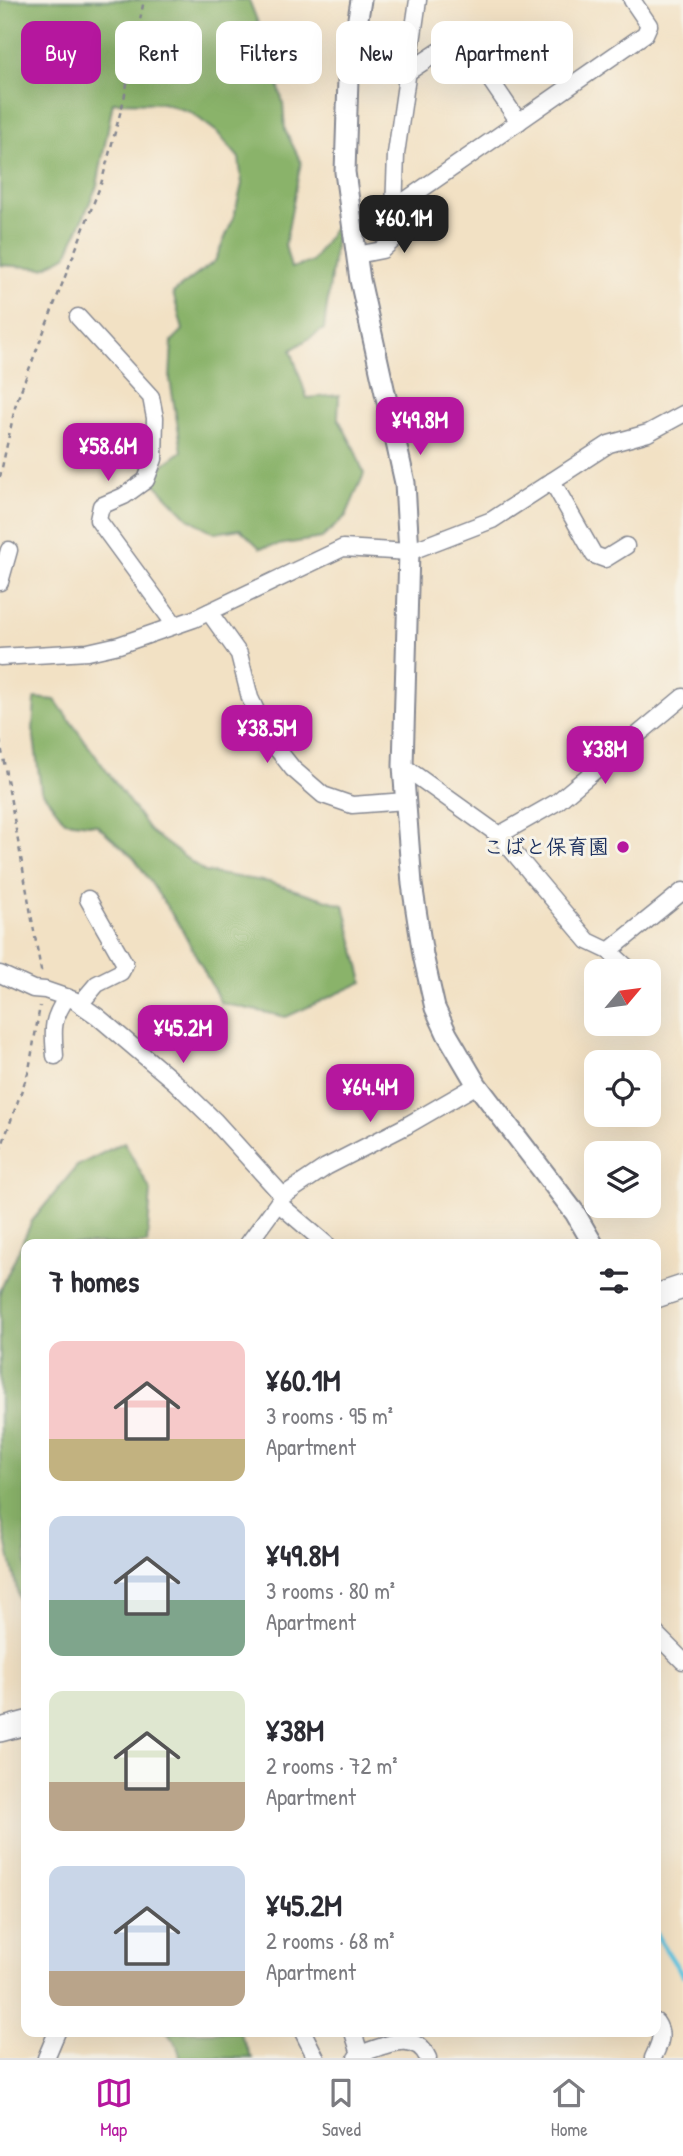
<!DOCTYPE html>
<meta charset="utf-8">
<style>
body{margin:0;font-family:"Patrick Hand","Klee One",sans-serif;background:#f2f2f3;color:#2b2b33;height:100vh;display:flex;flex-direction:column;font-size:26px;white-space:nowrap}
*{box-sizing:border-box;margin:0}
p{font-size:23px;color:#7c7c81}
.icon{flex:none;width:38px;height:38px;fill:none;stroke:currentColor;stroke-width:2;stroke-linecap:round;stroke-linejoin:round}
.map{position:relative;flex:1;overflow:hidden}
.panel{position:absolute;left:21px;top:1239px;width:640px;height:798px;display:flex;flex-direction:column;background:#fff;border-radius:14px;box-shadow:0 7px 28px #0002}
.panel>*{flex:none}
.hud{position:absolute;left:21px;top:21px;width:642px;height:63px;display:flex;gap:14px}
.needle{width:46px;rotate:61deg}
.buttons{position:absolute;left:584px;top:959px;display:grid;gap:14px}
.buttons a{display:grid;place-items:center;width:77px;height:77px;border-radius:14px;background:#fff;box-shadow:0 7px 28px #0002;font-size:35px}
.price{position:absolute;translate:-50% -60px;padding:0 16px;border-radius:14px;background:#b5179e;color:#fff;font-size:23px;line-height:46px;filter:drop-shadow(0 2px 4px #0008)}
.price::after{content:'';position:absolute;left:50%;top:42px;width:21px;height:16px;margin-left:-10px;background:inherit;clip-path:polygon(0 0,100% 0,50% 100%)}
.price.on{background:#222;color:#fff}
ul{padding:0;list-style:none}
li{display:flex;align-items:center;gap:21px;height:175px;padding:0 28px}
li span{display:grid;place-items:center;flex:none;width:196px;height:140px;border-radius:14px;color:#555}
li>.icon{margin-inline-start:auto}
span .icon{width:84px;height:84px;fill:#fffc;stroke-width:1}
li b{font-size:30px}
h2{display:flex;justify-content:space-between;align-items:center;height:84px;padding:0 28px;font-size:30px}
.chip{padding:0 24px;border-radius:14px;background:#fff;box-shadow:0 7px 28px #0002;font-size:24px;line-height:63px}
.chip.on{background:#b5179e;color:#fff}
.tabs{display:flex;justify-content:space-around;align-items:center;height:98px;border-top:2px solid #e1e1e2;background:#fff;font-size:19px;color:#7c7c81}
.tabs a{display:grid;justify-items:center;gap:4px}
.tabs .on{color:#b5179e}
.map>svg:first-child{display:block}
.forest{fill:#8ab36a;stroke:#527164;stroke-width:2}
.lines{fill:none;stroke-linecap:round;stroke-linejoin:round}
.stream{stroke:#63c6e1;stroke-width:4.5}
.minor-casing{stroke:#868891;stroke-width:19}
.tertiary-casing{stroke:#868891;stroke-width:23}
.secondary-casing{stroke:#868891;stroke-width:26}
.path{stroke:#868891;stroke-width:2.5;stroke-dasharray:5 5;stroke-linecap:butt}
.minor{stroke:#fff;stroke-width:16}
.tertiary{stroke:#fff;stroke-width:19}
.secondary{stroke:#fff;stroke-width:23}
.poi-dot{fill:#b5179e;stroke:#f7f3e8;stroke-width:2.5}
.labels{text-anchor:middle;stroke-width:6;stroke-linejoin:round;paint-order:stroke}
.poi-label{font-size:21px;font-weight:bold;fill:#1b2f5e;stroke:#f7f3e8;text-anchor:end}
</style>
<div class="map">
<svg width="683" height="2058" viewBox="0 0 683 2058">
<rect width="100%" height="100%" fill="#f7f3e8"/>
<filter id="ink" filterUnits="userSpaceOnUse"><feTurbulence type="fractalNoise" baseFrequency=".0143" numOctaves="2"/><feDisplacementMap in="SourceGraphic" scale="14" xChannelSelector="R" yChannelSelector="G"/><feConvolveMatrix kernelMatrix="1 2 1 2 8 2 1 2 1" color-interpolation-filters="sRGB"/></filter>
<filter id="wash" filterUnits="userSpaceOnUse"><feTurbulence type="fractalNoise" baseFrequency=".00686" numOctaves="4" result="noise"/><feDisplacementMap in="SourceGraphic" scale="28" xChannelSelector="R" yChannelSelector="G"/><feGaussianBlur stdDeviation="1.57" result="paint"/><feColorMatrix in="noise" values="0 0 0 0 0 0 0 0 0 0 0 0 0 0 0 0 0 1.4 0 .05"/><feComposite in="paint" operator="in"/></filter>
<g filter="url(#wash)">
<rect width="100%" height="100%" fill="#f2e1c4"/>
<g class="forest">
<path d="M 0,0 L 249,0 L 271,56 L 283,103 L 285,130 L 301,162 L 285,245 L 291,268 L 312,262 L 338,222 L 324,329 L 291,350 L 307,398 L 339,395 L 338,418 L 354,448 L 364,474 L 346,516 L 322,538 L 260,548 L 240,529 L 215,533 L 188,518 L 151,480 L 164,464 L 182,451 L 170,380 L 172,341 L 183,330 L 173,293 L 215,261 L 234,217 L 242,184 L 239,158 L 217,132 L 190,112 L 162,103 L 113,102 L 97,186 L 67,255 L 44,268 L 0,265 Z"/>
<path d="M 35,698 L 55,700 L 151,832 L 205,872 L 269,882 L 344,905 L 363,982 L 286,1017 L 221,1003 L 183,931 L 135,859 L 97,825 L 65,821 L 41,790 L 33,730 Z"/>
<path d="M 124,1142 L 151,1191 L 147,1244 L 26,1244 L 26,1631 L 0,1513 L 0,1291 L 32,1221 L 77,1166 Z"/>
<path d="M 167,2032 L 239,2032 L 252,2058 L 181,2058 L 177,2046 Z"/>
</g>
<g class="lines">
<path class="stream" d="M 656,1934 L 683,1976"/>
</g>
</g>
<g filter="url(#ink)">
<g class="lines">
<defs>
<g id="minor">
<path d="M 408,72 L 461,37 L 519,122"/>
<path d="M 393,209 L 645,34 L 649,25 L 632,0"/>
<path d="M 357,255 L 382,250 L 393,240 L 396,154 L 418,0"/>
<path d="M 78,317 L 151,397 L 155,418 L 154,459 L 146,480 L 124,496 L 101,506 L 98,520 L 175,625"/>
<path d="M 552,481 L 594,555 L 605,559 L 626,546"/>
<path d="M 0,582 L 9,550"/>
<path d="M 209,612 L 239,654 L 250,698 L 270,740 L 293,769 L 323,795 L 352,805 L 406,801"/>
<path d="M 0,657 L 88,652 L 119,645 L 194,619 L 343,548 L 409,552 L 492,520 L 609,444 L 648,433 L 683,414"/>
<path d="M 403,766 L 499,835 L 588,941 L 609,951 L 683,891"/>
<path d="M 499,835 L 557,802 L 683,697"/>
<path d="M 609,951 L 631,971"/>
<path d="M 0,974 L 33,989 L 45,990 L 74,1000 L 97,1016 L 176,1083 L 214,1120 L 283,1196"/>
<path d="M 80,1004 L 97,984 L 121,972 L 125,964 L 88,899"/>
<path d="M 55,1056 C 53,1028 51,1021 67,997"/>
<path d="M 278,1203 L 326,1244"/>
<path d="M 248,1244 L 283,1196 L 326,1167 L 406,1126 L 477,1085"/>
<path d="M 656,1634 L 683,1661"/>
<path d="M 303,2032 L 316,2058"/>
<path d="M 353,2032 L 360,2054 L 356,2058"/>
<path d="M 360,2054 C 384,2046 415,2029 428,2058"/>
<path d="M 46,2058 L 57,2032"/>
<path d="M 653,2058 C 659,2045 665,2035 656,2022"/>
</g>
<path id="tertiary" d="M 361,0 L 348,79 L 345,172 L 360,280 L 405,483 L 409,552 L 403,766 L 412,884 L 423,955 L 435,1008 L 447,1034 L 477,1085 L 575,1213 L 593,1244"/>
<g id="secondary">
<path d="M 656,1296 L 683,1287"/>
<path d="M 0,1730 L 26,1723"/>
</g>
</defs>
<use href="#minor" class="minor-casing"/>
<use href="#tertiary" class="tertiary-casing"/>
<use href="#secondary" class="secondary-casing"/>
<g class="path">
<path d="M 0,477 L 16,403 L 101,184 L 124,99 L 144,0"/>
<path d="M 0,740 L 42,976"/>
<path d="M 0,1151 L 29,1070 L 40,1006"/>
</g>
<use href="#minor" class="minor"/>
<use href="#tertiary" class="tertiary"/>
<use href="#secondary" class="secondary"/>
</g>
</g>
<circle class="poi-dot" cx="623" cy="847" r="7"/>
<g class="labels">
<g class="poi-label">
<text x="609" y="854">こばと保育園</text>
</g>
</g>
</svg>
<div class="buttons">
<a><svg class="needle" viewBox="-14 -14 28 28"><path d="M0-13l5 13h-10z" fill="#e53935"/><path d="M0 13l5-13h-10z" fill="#7c7c81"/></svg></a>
<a><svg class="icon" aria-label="locate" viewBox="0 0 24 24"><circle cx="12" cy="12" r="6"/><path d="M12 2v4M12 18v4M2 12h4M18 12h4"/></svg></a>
<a><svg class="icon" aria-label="layers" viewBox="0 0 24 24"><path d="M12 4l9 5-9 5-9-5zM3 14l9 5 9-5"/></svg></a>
</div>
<b class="price on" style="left:404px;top:255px">¥60.1M</b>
<b class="price" style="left:420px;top:457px">¥49.8M</b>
<b class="price" style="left:108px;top:483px">¥58.6M</b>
<b class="price" style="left:267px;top:765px">¥38.5M</b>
<b class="price" style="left:605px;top:786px">¥38M</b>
<b class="price" style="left:183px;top:1065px">¥45.2M</b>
<b class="price" style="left:370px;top:1124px">¥64.4M</b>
<div class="hud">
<a class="chip on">Buy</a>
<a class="chip">Rent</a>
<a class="chip">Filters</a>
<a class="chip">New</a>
<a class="chip">Apartment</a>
</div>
<section class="panel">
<h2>7 homes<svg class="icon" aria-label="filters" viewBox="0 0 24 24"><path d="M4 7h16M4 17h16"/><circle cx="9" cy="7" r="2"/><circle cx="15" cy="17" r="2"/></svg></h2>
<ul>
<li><span style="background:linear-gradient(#f6c9c9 70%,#c2b280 0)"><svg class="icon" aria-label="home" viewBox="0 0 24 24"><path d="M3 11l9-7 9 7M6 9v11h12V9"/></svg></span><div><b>¥60.1M</b><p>3 rooms · 95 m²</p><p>Apartment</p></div></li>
<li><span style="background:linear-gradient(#c9d6e8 60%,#7fa58c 0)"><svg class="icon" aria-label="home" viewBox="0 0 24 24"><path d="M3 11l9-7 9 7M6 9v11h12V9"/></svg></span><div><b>¥49.8M</b><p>3 rooms · 80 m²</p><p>Apartment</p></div></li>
<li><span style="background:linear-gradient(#dfe7d0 65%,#b9a48a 0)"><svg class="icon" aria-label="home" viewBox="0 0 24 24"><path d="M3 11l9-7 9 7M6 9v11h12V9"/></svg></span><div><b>¥38M</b><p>2 rooms · 72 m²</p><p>Apartment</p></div></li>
<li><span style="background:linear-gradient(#c9d6e8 75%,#b9a48a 0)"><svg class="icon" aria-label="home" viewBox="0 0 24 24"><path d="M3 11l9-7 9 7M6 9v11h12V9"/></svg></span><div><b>¥45.2M</b><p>2 rooms · 68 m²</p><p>Apartment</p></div></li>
</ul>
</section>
</div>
<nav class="tabs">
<a class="on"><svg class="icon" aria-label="map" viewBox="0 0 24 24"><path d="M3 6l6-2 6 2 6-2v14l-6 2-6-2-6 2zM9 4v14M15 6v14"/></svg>Map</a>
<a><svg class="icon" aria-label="saved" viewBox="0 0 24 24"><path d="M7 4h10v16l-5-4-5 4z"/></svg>Saved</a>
<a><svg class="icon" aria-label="home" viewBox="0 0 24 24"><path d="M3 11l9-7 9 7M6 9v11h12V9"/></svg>Home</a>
</nav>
